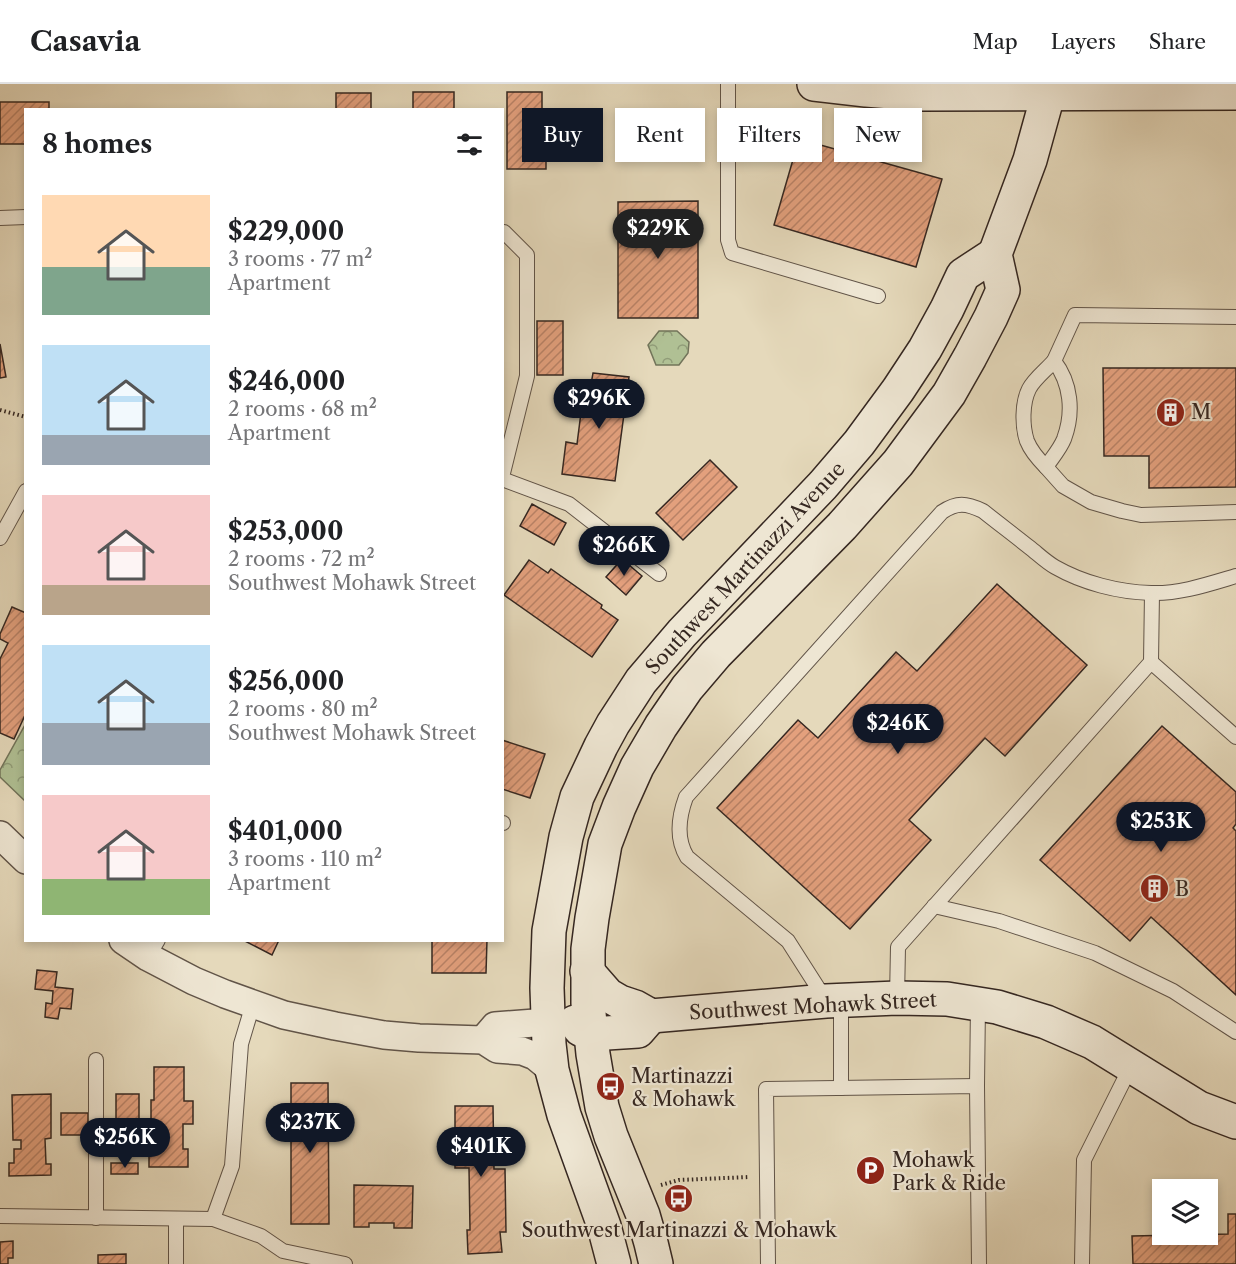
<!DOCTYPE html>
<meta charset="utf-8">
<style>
body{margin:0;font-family:"Libre Caslon Text",serif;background:#f6f6f6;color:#202124;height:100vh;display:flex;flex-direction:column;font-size:22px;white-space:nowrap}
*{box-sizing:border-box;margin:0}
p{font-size:20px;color:#757577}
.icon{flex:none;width:33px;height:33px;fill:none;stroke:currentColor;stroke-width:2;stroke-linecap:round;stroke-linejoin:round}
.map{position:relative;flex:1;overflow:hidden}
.details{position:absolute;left:24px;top:24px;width:480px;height:834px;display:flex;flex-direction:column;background:#fff;border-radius:0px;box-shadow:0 3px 9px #0003}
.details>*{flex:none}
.guide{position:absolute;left:522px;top:24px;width:570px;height:54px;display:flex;gap:12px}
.controls{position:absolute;left:1152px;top:1095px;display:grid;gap:12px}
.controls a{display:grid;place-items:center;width:66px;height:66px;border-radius:0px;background:#fff;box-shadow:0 3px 9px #0003;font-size:30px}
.price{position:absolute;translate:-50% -51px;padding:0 14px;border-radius:21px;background:#111827;color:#fff;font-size:20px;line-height:39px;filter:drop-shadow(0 2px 3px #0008)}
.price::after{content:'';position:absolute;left:50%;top:36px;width:18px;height:14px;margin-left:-9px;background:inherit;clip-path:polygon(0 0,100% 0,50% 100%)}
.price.on{background:#222;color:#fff}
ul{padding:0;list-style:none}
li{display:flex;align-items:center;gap:18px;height:150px;padding:0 18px}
li span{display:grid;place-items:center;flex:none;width:168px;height:120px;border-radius:0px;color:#555}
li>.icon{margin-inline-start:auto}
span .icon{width:72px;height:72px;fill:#fffc;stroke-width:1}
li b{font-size:26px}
h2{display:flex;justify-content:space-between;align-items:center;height:72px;padding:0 18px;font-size:26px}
.chip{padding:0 21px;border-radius:0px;background:#fff;box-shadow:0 3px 9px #0003;font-size:21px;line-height:54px}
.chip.on{background:#111827;color:#fff}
header{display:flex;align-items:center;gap:36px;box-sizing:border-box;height:84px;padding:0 30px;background:#fff;border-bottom:2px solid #e0e0e0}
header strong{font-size:28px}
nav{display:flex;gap:33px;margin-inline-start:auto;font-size:21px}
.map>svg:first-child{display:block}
.park{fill:url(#park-crowns);stroke:#72745a;stroke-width:1.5}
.building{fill:url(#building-hatch);stroke:#352721;stroke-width:1.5}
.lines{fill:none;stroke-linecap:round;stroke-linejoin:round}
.lane-casing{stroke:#615448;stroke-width:16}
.street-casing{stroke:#615448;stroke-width:30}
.secondary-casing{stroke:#352721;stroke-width:36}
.path{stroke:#352721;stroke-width:4;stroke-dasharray:1.5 3;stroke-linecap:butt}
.lane{stroke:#eee6d3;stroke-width:14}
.street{stroke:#eee6d3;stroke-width:27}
.secondary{stroke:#eee6d3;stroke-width:33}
.labels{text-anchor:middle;stroke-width:4.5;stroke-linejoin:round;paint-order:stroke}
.poi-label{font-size:20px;fill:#352721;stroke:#eee6d3;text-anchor:start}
.street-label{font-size:20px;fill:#352721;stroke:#eee6d3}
</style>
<header>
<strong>Casavia</strong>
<nav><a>Map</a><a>Layers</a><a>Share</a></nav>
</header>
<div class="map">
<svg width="1236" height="1180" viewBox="0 0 1236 1180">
<defs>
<pattern id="park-crowns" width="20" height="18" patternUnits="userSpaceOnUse" patternTransform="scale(1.5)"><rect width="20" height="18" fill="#b0c094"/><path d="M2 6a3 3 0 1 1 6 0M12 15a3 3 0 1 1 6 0" fill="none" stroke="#909c78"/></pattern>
<pattern id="building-hatch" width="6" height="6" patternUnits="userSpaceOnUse" patternTransform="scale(1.5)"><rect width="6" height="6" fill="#e3a07d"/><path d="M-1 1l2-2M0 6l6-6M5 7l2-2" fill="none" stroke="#b98266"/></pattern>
</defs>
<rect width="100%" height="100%" fill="#e5d9bb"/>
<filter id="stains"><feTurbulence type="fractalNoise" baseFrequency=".00333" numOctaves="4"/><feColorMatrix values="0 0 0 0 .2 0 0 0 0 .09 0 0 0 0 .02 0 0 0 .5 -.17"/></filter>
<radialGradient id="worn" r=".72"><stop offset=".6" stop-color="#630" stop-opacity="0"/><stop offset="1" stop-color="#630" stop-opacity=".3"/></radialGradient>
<g class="park">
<path d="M 659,247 L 677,247 L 689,258 L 688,269 L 679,281 L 656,281 L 648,261 Z"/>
<path d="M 25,641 L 25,717 L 0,693 L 0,686 Z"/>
</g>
<g class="building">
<rect x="413" y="8" width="41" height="18"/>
<path d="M 507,8 L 542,8 L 542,26 L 550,26 L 550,41 L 546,41 L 546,85 L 507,85 Z"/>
<rect x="336" y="9" width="35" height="17"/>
<path d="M 0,18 L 49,18 L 49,26 L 26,26 L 26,60 L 0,60 Z"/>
<path d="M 799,55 L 942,95 L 916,183 L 774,141 Z"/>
<path d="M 698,117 L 698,234 L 618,234 L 618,118 Z"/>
<rect x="537" y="237" width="26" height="54"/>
<path d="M 0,260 L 6,293 L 0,294 Z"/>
<path d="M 1103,284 L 1236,284 L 1236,403 L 1149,404 L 1149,372 L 1104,372 Z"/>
<path d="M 593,289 L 629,293 L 615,397 L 562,390 L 566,358 L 577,360 L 584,305 L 590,306 Z"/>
<path d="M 710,376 L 737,403 L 683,456 L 656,429 Z"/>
<path d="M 532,420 L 566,439 L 554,461 L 520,442 Z"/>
<path d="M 622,475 L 642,492 L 626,511 L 606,493 Z"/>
<path d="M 529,476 L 548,489 L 551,485 L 602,521 L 601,524 L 618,536 L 592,573 L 504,511 Z"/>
<path d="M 997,500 L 1087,581 L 1005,672 L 985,654 L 909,736 L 931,756 L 850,845 L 717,724 L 798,636 L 818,654 L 896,568 L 917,587 Z"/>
<path d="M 12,523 L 26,529 L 26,629 L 14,655 L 0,649 L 0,575 L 8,559 L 0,555 L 0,550 Z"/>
<path d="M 1162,642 L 1236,708 L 1236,740 L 1233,744 L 1236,747 L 1236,911 L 1151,833 L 1130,857 L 1040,776 Z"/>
<path d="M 502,656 L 545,670 L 530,714 L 502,705 Z"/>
<path d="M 243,856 L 279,856 L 272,871 Z"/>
<path d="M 432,856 L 487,856 L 486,889 L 432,889 Z"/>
<path d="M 37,886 L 57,888 L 55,903 L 73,905 L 71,925 L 60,924 L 58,935 L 45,933 L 46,919 L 52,920 L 53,907 L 35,905 Z"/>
<path d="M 154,983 L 184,983 L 184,1017 L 193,1017 L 193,1040 L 183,1040 L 183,1065 L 188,1065 L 188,1083 L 149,1083 L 149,1059 L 151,1059 L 151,1016 L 154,1016 Z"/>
<path d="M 291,999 L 328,999 L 329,1140 L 291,1140 Z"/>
<path d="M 51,1010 L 51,1054 L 45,1055 L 46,1080 L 51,1080 L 51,1091 L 9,1092 L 9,1079 L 14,1079 L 14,1065 L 21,1065 L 21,1056 L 13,1056 L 12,1011 Z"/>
<path d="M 116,1010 L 139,1010 L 139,1038 L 116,1037 Z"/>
<path d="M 455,1022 L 493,1022 L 494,1085 L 505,1085 L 506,1148 L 500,1148 L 502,1168 L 468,1170 L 467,1146 L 470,1146 L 469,1084 L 455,1084 Z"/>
<rect x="61" y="1029" width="27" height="22"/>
<rect x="111" y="1079" width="27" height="11"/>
<path d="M 354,1101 L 413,1102 L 412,1144 L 394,1144 L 394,1139 L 369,1139 L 369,1143 L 354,1143 Z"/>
<path d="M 1228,1130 L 1236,1130 L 1236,1180 L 1133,1180 L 1132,1152 L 1228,1150 Z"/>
<path d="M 13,1157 L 13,1174 L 8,1174 L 8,1180 L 0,1180 L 0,1158 Z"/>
<path d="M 126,1170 L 126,1180 L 98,1180 L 98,1171 Z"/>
</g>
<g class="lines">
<defs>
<g id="lane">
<path d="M 728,0 L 728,156 L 732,169 L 878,212"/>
<path d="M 0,134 L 26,133"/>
<path d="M 1236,233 L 1075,231 L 1054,277 C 1071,299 1074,328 1064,355 C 1060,365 1052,374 1046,383 L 1063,402 L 1091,418 L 1122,427 L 1141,431 L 1236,428"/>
<path d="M 1046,383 C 1039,376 1031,367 1027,357 C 1022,342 1022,319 1029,305 C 1034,295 1046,286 1054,277"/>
<path d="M 502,393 L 527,292 L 527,171 L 504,148"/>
<path d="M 502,395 L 569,420 L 659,490"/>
<path d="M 0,454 L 26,407"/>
<path d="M 1151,578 L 1152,509"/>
<path d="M 502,739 L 503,739"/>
<path d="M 934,822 L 999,837 L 1095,869 L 1173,907 L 1236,948"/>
<path d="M 148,873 L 158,856"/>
<path d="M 897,914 L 898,863 L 1151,578 L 1236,653"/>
<path d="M 825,915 L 788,857 L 687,773 C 676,755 679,732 686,713 L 942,428 C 957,418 966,419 983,427 C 998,439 1014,451 1029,463 C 1038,470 1046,478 1055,483 C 1083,499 1118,508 1151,509 C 1180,510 1209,500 1236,492"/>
<path d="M 841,916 L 841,1004"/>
<path d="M 96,976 L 96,1134"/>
<path d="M 977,1002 L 978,920"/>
<path d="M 0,1132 L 213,1135 L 261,1152 L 283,1167 L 345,1180"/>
<path d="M 176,1135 L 176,1180"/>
<path d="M 213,1135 L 232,1082 L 241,960 L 253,920"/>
<path d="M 768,1180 L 766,1005 L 977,1002 L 979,1180"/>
<path d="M 1082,1180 L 1084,1076 L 1131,982"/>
</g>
<g id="street">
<path d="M 0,751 L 26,776"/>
<path d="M 123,856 L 148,873 L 194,897 L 225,910 L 284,931 L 335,942 L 384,951 L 419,954 L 483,956 L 497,965 L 522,967 L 535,972 L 552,986"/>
<path d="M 483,956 L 495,942 L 548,938"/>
</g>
<g id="secondary">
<path d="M 814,0 L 866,6 L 917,10 L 1236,9"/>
<path d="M 587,887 L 608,911 L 620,918 L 635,923 L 651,932 L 826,917 L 897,914 L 947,915 L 997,923 L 1046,938 L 1092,958 L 1199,1024 L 1236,1038"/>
<path d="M 575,938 L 580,945 L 591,950 L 638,947 L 651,932"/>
<path d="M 614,1180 L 604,1142 L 564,1031 L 552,986 L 549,960 L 547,904 L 549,847 L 566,753 L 577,713 L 601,662 L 613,640 L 641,597 L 682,549 L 823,401 L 859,359 L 898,306 L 925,265 L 947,225 L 963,191 L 995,170"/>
<path d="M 656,1180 L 651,1159 L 643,1131 L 611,1052 L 602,1023 L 593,970 L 588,919 L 588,865 L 592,834 L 605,760 L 619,723 L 637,683 L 661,642 L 687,604 L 716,570 L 842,442 L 898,379 L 949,310 L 970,273 L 991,233 L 1003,206 L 995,170 L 1030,76 L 1051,0"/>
</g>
</defs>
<use href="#lane" class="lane-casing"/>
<use href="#street" class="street-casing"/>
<use href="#secondary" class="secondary-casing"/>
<g class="path">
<path d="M 0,326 L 26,333"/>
<path d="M 661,1101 L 679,1096 L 749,1093"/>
</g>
<use href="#lane" class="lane"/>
<use href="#street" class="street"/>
<use href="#secondary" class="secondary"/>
</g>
<defs>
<symbol id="building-disc" viewBox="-11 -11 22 22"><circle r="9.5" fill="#8f2418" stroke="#eee6d3"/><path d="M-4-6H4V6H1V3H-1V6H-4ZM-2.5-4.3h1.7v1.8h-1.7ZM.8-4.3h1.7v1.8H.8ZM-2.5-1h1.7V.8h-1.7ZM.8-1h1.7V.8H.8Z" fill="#fff"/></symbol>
<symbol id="bus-disc" viewBox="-11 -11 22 22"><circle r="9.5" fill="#8f2418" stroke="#eee6d3"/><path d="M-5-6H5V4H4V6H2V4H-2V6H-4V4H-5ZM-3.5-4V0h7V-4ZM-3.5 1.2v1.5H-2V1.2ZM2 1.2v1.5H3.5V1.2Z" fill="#fff"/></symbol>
<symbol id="parking-disc" viewBox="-11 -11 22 22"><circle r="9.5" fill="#8f2418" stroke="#eee6d3"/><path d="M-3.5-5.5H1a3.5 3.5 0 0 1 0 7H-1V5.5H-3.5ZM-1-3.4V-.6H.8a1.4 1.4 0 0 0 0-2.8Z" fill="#fff"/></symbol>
</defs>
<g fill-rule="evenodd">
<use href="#building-disc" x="1154" y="312" width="33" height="33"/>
<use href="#building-disc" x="1138" y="788" width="33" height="33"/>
<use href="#bus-disc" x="594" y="986" width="33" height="33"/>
<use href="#parking-disc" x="854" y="1070" width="33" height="33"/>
<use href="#bus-disc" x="662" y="1098" width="33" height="33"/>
</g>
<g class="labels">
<g class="poi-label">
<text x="1191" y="335">M</text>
<text x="1175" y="812">B</text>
<text x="631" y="999">Martinazzi<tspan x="631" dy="23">&amp; Mohawk</tspan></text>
<text x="892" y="1083">Mohawk<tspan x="892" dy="23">Park &amp; Ride</tspan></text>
<text x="679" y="1153" text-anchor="middle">Southwest Martinazzi &amp; Mohawk</text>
</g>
<g class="street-label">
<text transform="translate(745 484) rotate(-47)" y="7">Southwest Martinazzi Avenue</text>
<text transform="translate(813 922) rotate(-3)" y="7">Southwest Mohawk Street</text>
</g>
</g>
<rect width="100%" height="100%" filter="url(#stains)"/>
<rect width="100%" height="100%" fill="url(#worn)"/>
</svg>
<div class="controls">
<a><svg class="icon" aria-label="layers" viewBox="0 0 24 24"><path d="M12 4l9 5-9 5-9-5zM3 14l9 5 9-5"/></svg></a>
</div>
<b class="price on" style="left:658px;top:176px">$229K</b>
<b class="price" style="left:599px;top:346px">$296K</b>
<b class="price" style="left:624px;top:493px">$266K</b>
<b class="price" style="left:898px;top:671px">$246K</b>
<b class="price" style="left:1161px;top:769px">$253K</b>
<b class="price" style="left:310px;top:1070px">$237K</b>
<b class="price" style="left:125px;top:1085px">$256K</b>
<b class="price" style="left:481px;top:1094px">$401K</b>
<div class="guide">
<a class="chip on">Buy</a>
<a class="chip">Rent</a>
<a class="chip">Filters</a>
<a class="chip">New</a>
</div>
<section class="details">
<h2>8 homes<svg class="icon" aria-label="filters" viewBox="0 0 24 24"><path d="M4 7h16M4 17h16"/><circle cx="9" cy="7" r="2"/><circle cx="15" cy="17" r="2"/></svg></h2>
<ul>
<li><span style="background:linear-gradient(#ffd9b3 60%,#7fa58c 0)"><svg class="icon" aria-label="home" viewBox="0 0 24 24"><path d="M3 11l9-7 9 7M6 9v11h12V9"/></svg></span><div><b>$229,000</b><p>3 rooms · 77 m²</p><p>Apartment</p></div></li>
<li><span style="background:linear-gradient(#bfe0f5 75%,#9aa5b1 0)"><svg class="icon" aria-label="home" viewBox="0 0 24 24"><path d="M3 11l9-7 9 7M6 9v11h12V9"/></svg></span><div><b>$246,000</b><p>2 rooms · 68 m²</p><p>Apartment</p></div></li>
<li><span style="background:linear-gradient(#f6c9c9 75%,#b9a48a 0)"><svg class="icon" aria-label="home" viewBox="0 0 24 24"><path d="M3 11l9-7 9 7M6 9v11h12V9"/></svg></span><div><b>$253,000</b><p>2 rooms · 72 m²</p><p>Southwest Mohawk Street</p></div></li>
<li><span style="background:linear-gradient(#bfe0f5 65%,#9aa5b1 0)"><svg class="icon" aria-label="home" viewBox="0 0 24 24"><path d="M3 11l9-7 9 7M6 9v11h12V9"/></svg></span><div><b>$256,000</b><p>2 rooms · 80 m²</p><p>Southwest Mohawk Street</p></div></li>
<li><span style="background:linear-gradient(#f6c9c9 70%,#8fb573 0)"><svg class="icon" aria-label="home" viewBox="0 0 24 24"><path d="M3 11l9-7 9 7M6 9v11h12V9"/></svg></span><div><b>$401,000</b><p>3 rooms · 110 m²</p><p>Apartment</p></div></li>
</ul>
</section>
</div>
